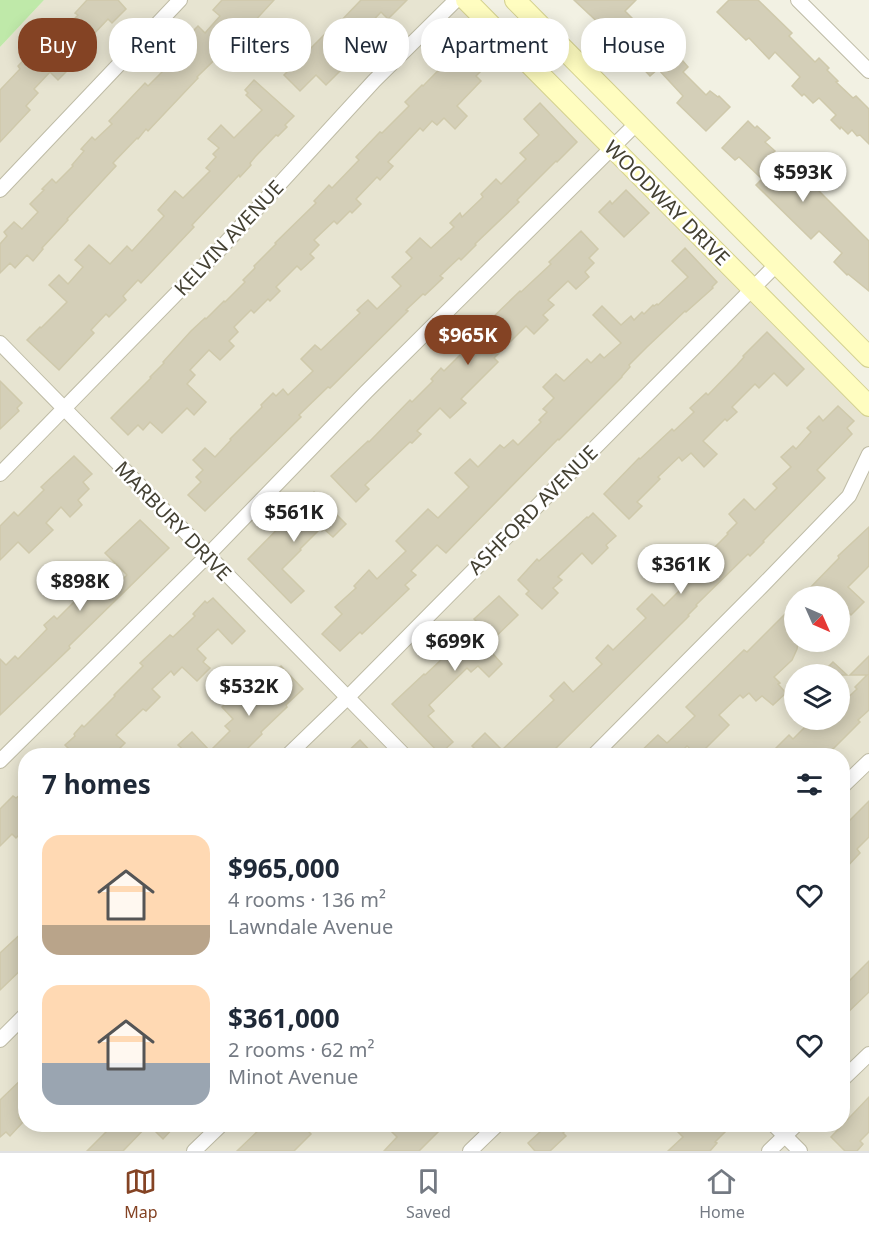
<!DOCTYPE html>
<meta charset="utf-8">
<style>
body{margin:0;font-family:"Noto Sans",sans-serif;background:#f6f6f7;color:#1f2937;height:100vh;display:flex;flex-direction:column;font-size:22px;white-space:nowrap}
*{box-sizing:border-box;margin:0}
p{font-size:20px;color:#747a83}
.icon{flex:none;width:33px;height:33px;fill:none;stroke:currentColor;stroke-width:2;stroke-linecap:round;stroke-linejoin:round}
.map{position:relative;flex:1;overflow:hidden}
.side{position:absolute;left:18px;top:748px;width:832px;height:384px;display:flex;flex-direction:column;background:#fff;border-radius:24px;box-shadow:0 3px 15px #0003}
.side>*{flex:none}
.guide{position:absolute;left:18px;top:18px;width:834px;height:54px;display:flex;gap:12px}
.needle{width:39px;rotate:135deg}
.buttons{position:absolute;left:784px;top:586px;display:grid;gap:12px}
.buttons a{display:grid;place-items:center;width:66px;height:66px;border-radius:50%;background:#fff;box-shadow:0 3px 15px #0003;font-size:30px}
.price{position:absolute;translate:-50% -51px;padding:0 14px;border-radius:21px;background:#fff;color:#222;font-size:20px;line-height:39px;filter:drop-shadow(0 2px 3px #0008)}
.price::after{content:'';position:absolute;left:50%;top:36px;width:18px;height:14px;margin-left:-9px;background:inherit;clip-path:polygon(0 0,100% 0,50% 100%)}
.price.active{background:#844324;color:#fff}
ul{padding:0;list-style:none}
li{display:flex;align-items:center;gap:18px;height:150px;padding:0 24px}
li span{display:grid;place-items:center;flex:none;width:168px;height:120px;border-radius:18px;color:#555}
li>.icon{margin-inline-start:auto}
span .icon{width:72px;height:72px;fill:#fffc;stroke-width:1}
li b{font-size:26px}
h2{display:flex;justify-content:space-between;align-items:center;height:72px;padding:0 24px;font-size:26px}
.tag{padding:0 21px;border-radius:24px;background:#fff;box-shadow:0 3px 15px #0003;font-size:21px;line-height:54px}
.tag.active{background:#844324;color:#fff}
.tab-bar{display:flex;justify-content:space-around;align-items:center;height:84px;border-top:2px solid #e0e1e3;background:#fff;font-size:16px;color:#747a83}
.tab-bar a{display:grid;justify-items:center;gap:3px}
.tab-bar .active{color:#844324}
.map>svg:first-child{display:block}
.residential{fill:#e7e4d1;fill-rule:evenodd}
.green{fill:#bfe9a9}
.building{fill:#d4cfb8;stroke:#cfc9ab;stroke-width:1.5}
.lines{fill:none;stroke-linecap:round;stroke-linejoin:round}
.street-casing{stroke:#bebba5;stroke-width:16}
.secondary-casing{stroke:#d4d190;stroke-width:22}
.street{stroke:#fff;stroke-width:14}
.secondary{stroke:#fffdc0;stroke-width:20}
.labels{text-anchor:middle;stroke-width:5;stroke-linejoin:round;paint-order:stroke}
.street-label{font-size:20px;fill:#444133;stroke:#fff}
</style>
<div class="map">
<svg width="869" height="1151" viewBox="0 0 869 1151">
<rect width="100%" height="100%" fill="#f2f1e3"/>
<path class="residential" d="M 44,0 L 459,0 L 869,416 L 869,1151 L 0,1151 L 0,47 ZM 795,597 L 840,597 L 840,642 L 795,642 ZM 795,675 L 840,675 L 840,720 L 795,720 ZM 26,756 L 843,756 L 843,1125 L 26,1125 Z"/>
<path class="green" d="M 0,0 L 44,0 L 0,47 Z"/>
<g class="building">
<path d="M 87,0 L 118,0 L 126,9 L 112,23 L 108,19 L 91,37 L 96,41 L 85,53 L 82,50 L 67,66 L 69,69 L 58,80 L 50,72 L 34,89 L 38,93 L 26,106 L 30,110 L 0,142 L 0,90 L 20,69 L 18,66 L 41,42 L 47,47 L 78,15 L 75,13 Z"/>
<path d="M 222,0 L 274,0 L 251,25 L 257,31 L 247,41 L 240,35 L 197,77 L 198,78 L 148,131 L 146,129 L 138,139 L 137,138 L 113,163 L 116,166 L 67,219 L 68,220 L 42,248 L 43,249 L 33,261 L 27,255 L 15,268 L 10,263 L 0,273 L 0,244 L 7,236 L 4,232 L 14,222 L 22,229 L 38,212 L 30,204 L 44,190 L 42,189 L 52,179 L 56,183 L 73,166 L 72,165 L 84,151 L 81,149 L 92,137 L 95,140 L 112,124 L 109,121 L 145,83 L 148,86 L 165,69 L 161,65 L 172,53 L 176,57 L 191,41 L 187,37 L 198,26 L 205,33 L 220,16 L 213,10 Z"/>
<path d="M 361,0 L 407,0 L 388,19 L 381,12 L 365,29 L 367,31 L 354,45 L 360,51 L 326,85 L 316,75 L 300,91 L 284,75 L 335,24 L 336,26 Z"/>
<path d="M 574,0 L 636,0 L 625,11 L 655,41 L 659,37 L 667,45 L 673,40 L 682,50 L 677,54 L 688,67 L 683,72 L 706,95 L 710,91 L 718,97 L 719,96 L 730,107 L 706,131 L 677,103 L 683,96 L 658,69 L 650,76 L 635,60 L 636,58 Z"/>
<path d="M 729,0 L 758,0 L 792,33 L 789,36 L 815,62 L 819,58 L 829,68 L 827,70 L 838,81 L 836,82 L 853,98 L 856,96 L 869,109 L 869,144 L 860,135 L 857,136 L 852,130 L 848,134 L 841,127 L 840,129 L 831,120 L 836,115 L 819,98 L 813,103 L 804,94 L 802,96 L 792,86 L 800,77 L 775,52 L 769,59 L 749,38 L 746,40 L 717,12 Z"/>
<path d="M 471,37 L 488,54 L 478,64 L 483,69 L 476,76 L 481,81 L 457,106 L 467,116 L 455,129 L 444,118 L 437,125 L 432,121 L 423,131 L 420,128 L 388,162 L 393,166 L 380,180 L 377,177 L 356,199 L 361,204 L 352,213 L 350,211 L 337,224 L 334,221 L 314,240 L 319,245 L 310,254 L 314,258 L 301,270 L 297,266 L 276,287 L 280,291 L 270,301 L 268,299 L 254,313 L 251,310 L 234,327 L 238,332 L 229,341 L 234,346 L 220,360 L 209,350 L 190,370 L 195,375 L 187,384 L 206,402 L 194,415 L 187,408 L 162,433 L 150,422 L 143,430 L 138,425 L 128,435 L 111,418 L 151,378 L 150,377 L 164,363 L 163,362 L 191,331 L 205,318 L 206,319 L 224,301 L 225,302 L 245,282 L 243,280 L 255,268 L 254,266 L 276,244 L 275,243 L 316,203 L 314,201 L 329,185 L 332,188 L 359,160 L 356,157 L 380,132 L 382,133 L 409,106 L 405,102 L 422,85 L 423,86 Z"/>
<path d="M 254,80 L 294,116 L 285,125 L 287,127 L 278,136 L 276,135 L 255,157 L 250,163 L 251,165 L 240,177 L 239,175 L 192,225 L 194,227 L 141,283 L 138,280 L 123,296 L 126,300 L 109,317 L 106,314 L 91,330 L 94,333 L 59,370 L 27,340 L 40,327 L 41,328 L 67,302 L 49,285 L 59,275 L 68,284 L 83,267 L 75,260 L 89,245 L 110,264 L 127,246 L 132,251 L 164,216 L 158,210 L 175,191 L 183,198 L 210,171 L 206,168 L 216,157 L 213,154 L 219,148 L 208,139 L 221,125 L 234,138 L 262,110 L 246,95 L 248,93 L 245,90 Z"/>
<path d="M 540,103 L 577,142 L 557,162 L 556,161 L 517,200 L 519,202 L 475,244 L 476,245 L 461,260 L 459,258 L 440,276 L 443,278 L 425,295 L 423,294 L 406,310 L 408,311 L 330,388 L 328,387 L 299,415 L 301,417 L 205,511 L 188,495 L 201,482 L 196,477 L 203,470 L 193,460 L 205,448 L 215,457 L 231,440 L 230,439 L 262,407 L 261,405 L 273,393 L 276,396 L 283,389 L 288,395 L 313,371 L 301,359 L 315,345 L 321,350 L 360,313 L 357,310 L 368,300 L 377,309 L 401,286 L 392,277 L 412,258 L 406,252 L 420,238 L 431,248 L 454,227 L 450,223 L 460,213 L 462,217 L 483,197 L 481,194 L 496,179 L 501,184 L 526,159 L 520,153 L 539,135 L 524,119 Z"/>
<path d="M 748,121 L 755,128 L 757,126 L 770,138 L 765,142 L 775,151 L 768,158 L 796,187 L 806,178 L 869,241 L 869,291 L 848,274 L 847,275 L 834,262 L 842,253 L 819,231 L 811,239 L 756,185 L 762,179 L 739,157 L 735,160 L 722,148 Z"/>
<path d="M 626,190 L 649,213 L 624,237 L 599,212 L 610,201 L 612,204 Z"/>
<path d="M 581,231 L 598,249 L 589,258 L 594,263 L 585,272 L 589,277 L 576,289 L 568,281 L 548,300 L 554,305 L 543,315 L 548,320 L 534,334 L 526,326 L 494,358 L 498,362 L 461,399 L 466,403 L 450,418 L 440,408 L 417,431 L 421,434 L 412,443 L 410,442 L 365,485 L 369,489 L 356,502 L 331,476 L 368,441 L 369,442 L 410,400 L 412,402 L 433,381 L 431,379 L 441,368 L 444,371 L 463,352 L 460,349 L 469,340 L 468,339 L 487,321 L 488,322 L 520,291 L 521,292 L 551,264 L 549,262 Z"/>
<path d="M 685,248 L 717,282 L 712,287 L 713,288 L 686,312 L 685,311 L 647,347 L 629,365 L 630,367 L 622,376 L 622,377 L 559,440 L 558,439 L 446,553 L 437,545 L 411,571 L 416,575 L 405,585 L 409,589 L 362,634 L 360,632 L 340,651 L 322,634 L 342,614 L 335,607 L 356,588 L 354,586 L 369,570 L 377,579 L 406,551 L 396,541 L 428,509 L 438,518 L 469,487 L 455,473 L 470,459 L 478,467 L 500,445 L 504,448 L 513,440 L 518,445 L 541,422 L 539,420 L 547,412 L 543,409 L 554,398 L 543,387 L 556,374 L 564,381 L 587,359 L 591,363 L 600,354 L 604,358 L 621,343 L 593,315 L 602,306 L 621,325 L 631,316 L 634,320 L 642,312 L 644,314 L 653,305 L 654,306 L 657,304 L 658,305 L 688,277 L 672,261 Z"/>
<path d="M 767,332 L 804,369 L 787,386 L 774,373 L 759,388 L 755,384 L 732,407 L 737,412 L 727,421 L 725,419 L 703,441 L 717,454 L 704,467 L 691,453 L 682,461 L 679,457 L 658,477 L 660,479 L 637,502 L 642,506 L 629,519 L 604,494 L 639,458 L 640,459 L 672,429 L 674,431 L 694,412 L 690,408 L 706,393 L 708,395 L 737,365 L 744,357 L 743,356 Z"/>
<path d="M 0,381 L 22,403 L 17,408 L 19,411 L 0,429 Z"/>
<path d="M 838,406 L 854,421 L 847,428 L 852,434 L 817,470 L 825,478 L 763,541 L 764,542 L 750,556 L 748,554 L 696,605 L 697,606 L 688,615 L 689,616 L 548,756 L 482,756 L 472,746 L 485,733 L 502,750 L 554,700 L 550,696 L 564,682 L 573,692 L 602,664 L 596,658 L 608,645 L 613,650 L 646,618 L 637,609 L 652,594 L 664,606 L 688,582 L 684,578 L 728,534 L 727,533 L 737,523 L 729,514 L 744,499 L 755,510 L 777,488 L 773,484 L 791,467 L 781,457 L 793,446 L 796,449 L 811,432 L 807,428 L 819,416 L 823,421 Z"/>
<path d="M 74,456 L 92,474 L 83,482 L 89,489 L 78,500 L 82,505 L 70,517 L 61,507 L 46,523 L 53,530 L 29,553 L 18,542 L 0,560 L 0,526 L 14,512 L 18,516 L 44,490 L 41,487 Z"/>
<path d="M 314,492 L 346,524 L 333,537 L 324,529 L 322,531 L 320,529 L 300,549 L 301,550 L 282,569 L 304,591 L 291,603 L 248,559 Z"/>
<path d="M 593,513 L 616,536 L 606,545 L 608,548 L 592,564 L 582,553 L 558,577 L 562,580 L 553,588 L 558,593 L 542,609 L 526,594 L 529,591 L 518,580 L 537,559 L 539,561 L 587,517 L 588,518 Z"/>
<path d="M 140,520 L 169,548 L 69,646 L 70,648 L 0,715 L 0,659 L 6,665 L 15,656 L 18,659 L 47,629 L 44,625 L 54,616 L 57,619 L 75,601 L 66,591 L 80,577 L 92,577 L 97,579 L 100,577 L 112,589 L 127,575 L 105,553 Z"/>
<path d="M 869,527 L 869,566 L 848,587 L 864,602 L 851,615 L 840,604 L 840,597 L 813,597 L 807,591 L 839,558 L 838,556 Z"/>
<path d="M 499,596 L 518,615 L 486,646 L 502,664 L 489,677 L 478,666 L 471,672 L 467,668 L 429,705 L 434,711 L 428,716 L 453,742 L 440,754 L 392,704 L 424,674 L 425,675 L 479,624 L 474,619 Z"/>
<path d="M 213,598 L 245,631 L 232,644 L 218,629 L 197,649 L 206,658 L 203,662 L 210,668 L 197,681 L 182,667 L 174,675 L 171,671 L 152,689 L 160,697 L 146,711 L 143,709 L 116,735 L 125,743 L 112,756 L 103,756 L 96,749 L 89,756 L 76,756 L 65,745 L 75,736 L 74,734 L 82,725 L 84,727 L 115,696 L 114,695 L 143,666 L 140,663 L 170,635 L 173,637 L 195,616 L 193,614 L 205,601 L 207,603 Z"/>
<path d="M 789,610 L 795,615 L 795,642 L 798,642 L 797,649 L 792,660 L 774,677 L 780,683 L 778,684 L 786,693 L 773,705 L 762,696 L 756,701 L 749,693 L 743,698 L 740,695 L 719,715 L 729,725 L 698,756 L 687,746 L 678,755 L 679,756 L 636,756 L 658,735 L 667,743 L 695,716 L 686,707 L 744,650 L 747,652 Z"/>
<path d="M 869,656 L 869,710 L 858,720 L 860,722 L 826,756 L 781,756 L 775,749 L 789,735 L 793,739 L 812,720 L 840,720 L 840,705 L 857,689 L 855,687 L 867,675 L 850,675 Z"/>
<path d="M 833,662 L 847,675 L 820,675 Z"/>
<path d="M 281,666 L 303,689 L 286,705 L 287,707 L 261,732 L 262,734 L 240,756 L 190,756 L 178,745 L 192,732 L 210,751 L 230,731 L 225,726 L 233,719 L 222,707 L 235,694 L 243,703 Z"/>
<path d="M 360,740 L 375,756 L 343,756 Z"/>
<path d="M 26,790 L 26,821 L 21,826 L 24,830 L 16,838 L 12,834 L 0,846 L 0,809 L 13,796 L 16,798 Z"/>
<path d="M 869,801 L 869,837 L 857,849 L 860,853 L 843,871 L 843,827 Z"/>
<path d="M 26,929 L 26,965 L 0,990 L 0,953 Z"/>
<path d="M 869,961 L 869,992 L 843,1017 L 843,987 Z"/>
<path d="M 26,1075 L 26,1111 L 19,1118 L 23,1122 L 10,1136 L 6,1132 L 0,1137 L 0,1100 Z"/>
<path d="M 869,1097 L 869,1132 L 860,1141 L 863,1144 L 857,1151 L 845,1151 L 831,1137 Z"/>
<path d="M 113,1125 L 148,1125 L 123,1151 L 87,1151 Z"/>
<path d="M 149,1125 L 176,1125 L 163,1139 Z"/>
<path d="M 264,1125 L 302,1125 L 311,1134 L 294,1151 L 237,1151 Z"/>
<path d="M 385,1125 L 445,1125 L 419,1151 L 384,1151 L 397,1137 Z"/>
<path d="M 536,1125 L 571,1125 L 563,1133 L 566,1136 L 550,1151 L 535,1151 L 528,1143 L 541,1131 Z"/>
<path d="M 671,1125 L 732,1125 L 715,1142 L 717,1143 L 710,1151 L 668,1151 L 683,1137 Z"/>
</g>
<g class="lines">
<defs>
<g id="street">
<path d="M 798,0 L 869,71"/>
<path d="M 0,190 L 180,0"/>
<path d="M 0,343 L 405,756"/>
<path d="M 0,474 L 221,248 L 374,81 L 456,0"/>
<path d="M 287,756 L 347,698 L 777,264"/>
<path d="M 593,756 L 761,587 L 849,496 L 869,454"/>
<path d="M 0,761 L 208,555 L 366,392 L 637,123"/>
<path d="M 843,786 L 869,761"/>
<path d="M 0,1040 L 26,1014"/>
<path d="M 843,1079 L 869,1054"/>
<path d="M 774,1125 L 800,1151"/>
<path d="M 194,1151 L 221,1125"/>
<path d="M 470,1151 L 497,1125"/>
<path d="M 769,1151 L 796,1125"/>
</g>
<g id="secondary">
<path d="M 466,0 L 869,406"/>
<path d="M 515,0 L 869,357"/>
</g>
</defs>
<use href="#street" class="street-casing"/>
<use href="#secondary" class="secondary-casing"/>
<use href="#street" class="street"/>
<use href="#secondary" class="secondary"/>
</g>
<g class="labels">
<g class="street-label">
<text transform="translate(667 203) rotate(45)" y="7">WOODWAY DRIVE</text>
<text transform="translate(229 238) rotate(-47)" y="7">KELVIN AVENUE</text>
<text transform="translate(533 510) rotate(-45)" y="7">ASHFORD AVENUE</text>
<text transform="translate(173 521) rotate(46)" y="7">MARBURY DRIVE</text>
</g>
</g>
</svg>
<div class="buttons">
<a><svg class="needle" viewBox="-14 -14 28 28"><path d="M0-13l5 13h-10z" fill="#e53935"/><path d="M0 13l5-13h-10z" fill="#747a83"/></svg></a>
<a><svg class="icon" aria-label="layers" viewBox="0 0 24 24"><path d="M12 4l9 5-9 5-9-5zM3 14l9 5 9-5"/></svg></a>
</div>
<b class="price" style="left:803px;top:203px">$593K</b>
<b class="price active" style="left:468px;top:366px">$965K</b>
<b class="price" style="left:294px;top:543px">$561K</b>
<b class="price" style="left:681px;top:595px">$361K</b>
<b class="price" style="left:80px;top:612px">$898K</b>
<b class="price" style="left:455px;top:672px">$699K</b>
<b class="price" style="left:249px;top:717px">$532K</b>
<div class="guide">
<a class="tag active">Buy</a>
<a class="tag">Rent</a>
<a class="tag">Filters</a>
<a class="tag">New</a>
<a class="tag">Apartment</a>
<a class="tag">House</a>
</div>
<section class="side">
<h2>7 homes<svg class="icon" aria-label="filters" viewBox="0 0 24 24"><path d="M4 7h16M4 17h16"/><circle cx="9" cy="7" r="2"/><circle cx="15" cy="17" r="2"/></svg></h2>
<ul>
<li><span style="background:linear-gradient(#ffd9b3 75%,#b9a48a 0)"><svg class="icon" aria-label="home" viewBox="0 0 24 24"><path d="M3 11l9-7 9 7M6 9v11h12V9"/></svg></span><div><b>$965,000</b><p>4 rooms · 136 m²</p><p>Lawndale Avenue</p></div><svg class="icon" aria-label="heart" viewBox="0 0 24 24"><path d="M12 20l-8-8c-3-5 5-10 8-4 3-6 11-1 8 4z"/></svg></li>
<li><span style="background:linear-gradient(#ffd9b3 65%,#9aa5b1 0)"><svg class="icon" aria-label="home" viewBox="0 0 24 24"><path d="M3 11l9-7 9 7M6 9v11h12V9"/></svg></span><div><b>$361,000</b><p>2 rooms · 62 m²</p><p>Minot Avenue</p></div><svg class="icon" aria-label="heart" viewBox="0 0 24 24"><path d="M12 20l-8-8c-3-5 5-10 8-4 3-6 11-1 8 4z"/></svg></li>
</ul>
</section>
</div>
<nav class="tab-bar">
<a class="active"><svg class="icon" aria-label="map" viewBox="0 0 24 24"><path d="M3 6l6-2 6 2 6-2v14l-6 2-6-2-6 2zM9 4v14M15 6v14"/></svg>Map</a>
<a><svg class="icon" aria-label="saved" viewBox="0 0 24 24"><path d="M7 4h10v16l-5-4-5 4z"/></svg>Saved</a>
<a><svg class="icon" aria-label="home" viewBox="0 0 24 24"><path d="M3 11l9-7 9 7M6 9v11h12V9"/></svg>Home</a>
</nav>
